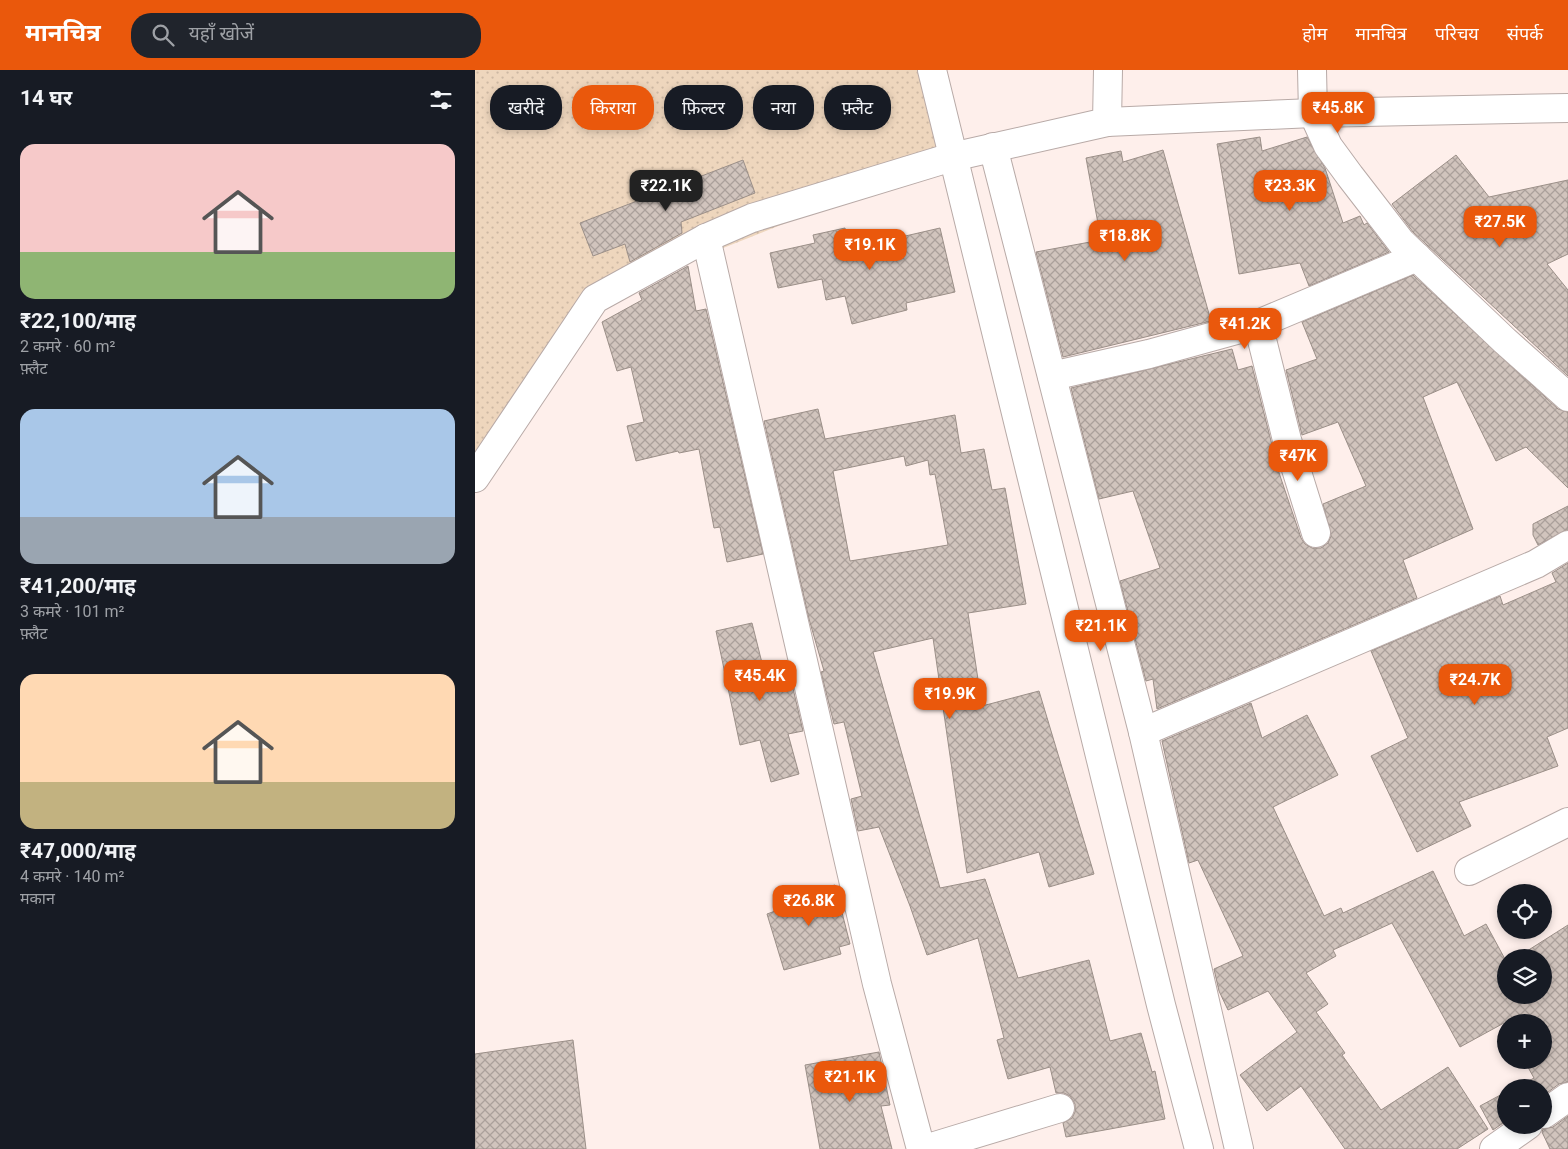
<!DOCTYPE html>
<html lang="hi">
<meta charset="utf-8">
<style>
body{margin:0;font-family:Roboto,"Noto Sans Devanagari",sans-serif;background:#20242c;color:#f1f3f6;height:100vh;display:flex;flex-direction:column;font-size:19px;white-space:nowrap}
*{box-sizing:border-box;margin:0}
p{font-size:16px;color:#9ea1a6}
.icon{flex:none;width:28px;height:28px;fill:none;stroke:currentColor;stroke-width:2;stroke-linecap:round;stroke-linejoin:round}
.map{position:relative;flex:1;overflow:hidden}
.drawer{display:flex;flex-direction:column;background:#171b24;width:475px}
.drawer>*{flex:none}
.banner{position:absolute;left:15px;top:15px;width:475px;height:45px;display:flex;gap:10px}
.tools{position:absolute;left:1022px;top:814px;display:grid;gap:10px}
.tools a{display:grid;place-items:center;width:55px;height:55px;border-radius:50%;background:#171b24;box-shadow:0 2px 8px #0003;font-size:25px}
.price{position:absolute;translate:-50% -42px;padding:0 11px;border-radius:10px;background:#ea580c;color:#fff;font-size:16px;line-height:32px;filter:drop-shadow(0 1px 2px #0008)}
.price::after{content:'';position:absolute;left:50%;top:30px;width:15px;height:11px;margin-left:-8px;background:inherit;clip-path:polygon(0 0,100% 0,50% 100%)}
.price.active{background:#222;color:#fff}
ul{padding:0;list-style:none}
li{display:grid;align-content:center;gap:10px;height:265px;padding:0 20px}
li span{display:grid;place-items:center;height:155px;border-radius:15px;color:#555}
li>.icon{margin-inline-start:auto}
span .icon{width:90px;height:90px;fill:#fffc;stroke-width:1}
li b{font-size:21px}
h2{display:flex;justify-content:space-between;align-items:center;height:60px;padding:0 20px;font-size:21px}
.chip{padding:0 18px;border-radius:20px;background:#171b24;box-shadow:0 2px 8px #0003;font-size:18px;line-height:45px}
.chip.active{background:#ea580c;color:#fff}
header{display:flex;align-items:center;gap:30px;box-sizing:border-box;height:70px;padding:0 25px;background:#ea580c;color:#fff}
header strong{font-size:24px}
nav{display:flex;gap:28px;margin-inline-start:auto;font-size:18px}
.search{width:350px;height:45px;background:#20242c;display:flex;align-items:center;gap:12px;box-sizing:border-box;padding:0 18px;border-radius:20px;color:#9ea1a6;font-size:19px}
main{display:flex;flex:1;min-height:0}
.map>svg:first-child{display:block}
.grass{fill:url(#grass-dots)}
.building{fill:url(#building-cross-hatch);stroke:#9b8f88;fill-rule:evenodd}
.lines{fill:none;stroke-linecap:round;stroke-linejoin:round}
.minor-casing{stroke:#b8aaa7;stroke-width:30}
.minor{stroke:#fff;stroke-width:28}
</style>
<header>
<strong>मानचित्र</strong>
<div class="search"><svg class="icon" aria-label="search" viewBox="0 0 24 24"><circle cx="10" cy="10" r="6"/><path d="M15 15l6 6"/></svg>यहाँ खोजें</div>
<nav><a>होम</a><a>मानचित्र</a><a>परिचय</a><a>संपर्क</a></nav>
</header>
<main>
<section class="drawer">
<h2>14 घर<svg class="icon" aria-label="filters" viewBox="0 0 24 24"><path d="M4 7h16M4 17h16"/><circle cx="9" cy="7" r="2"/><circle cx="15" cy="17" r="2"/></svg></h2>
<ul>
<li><span style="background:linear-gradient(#f6c9c9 70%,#8fb573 0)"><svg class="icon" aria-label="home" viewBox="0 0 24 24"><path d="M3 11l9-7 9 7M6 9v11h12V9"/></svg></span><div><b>₹22,100/माह</b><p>2 कमरे · 60 m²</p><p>फ़्लैट</p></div></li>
<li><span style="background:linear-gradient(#a9c7e8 70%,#9aa5b1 0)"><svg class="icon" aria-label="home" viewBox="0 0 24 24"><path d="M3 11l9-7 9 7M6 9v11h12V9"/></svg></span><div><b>₹41,200/माह</b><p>3 कमरे · 101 m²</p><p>फ़्लैट</p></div></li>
<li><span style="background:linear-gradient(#ffd9b3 70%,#c2b280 0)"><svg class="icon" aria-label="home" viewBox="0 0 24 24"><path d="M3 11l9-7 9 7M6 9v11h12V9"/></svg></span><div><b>₹47,000/माह</b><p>4 कमरे · 140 m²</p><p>मकान</p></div></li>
</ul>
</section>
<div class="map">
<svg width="1093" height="1079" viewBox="0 0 1093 1079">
<defs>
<pattern id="grass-dots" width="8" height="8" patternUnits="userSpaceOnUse" patternTransform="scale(1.25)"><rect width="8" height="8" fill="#eed6bd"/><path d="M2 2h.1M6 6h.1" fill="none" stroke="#cdb8a3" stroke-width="1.8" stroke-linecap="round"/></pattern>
<pattern id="building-cross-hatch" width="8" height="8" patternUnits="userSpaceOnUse" patternTransform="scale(1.25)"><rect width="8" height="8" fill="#d1c4bd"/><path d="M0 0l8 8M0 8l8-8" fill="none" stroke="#aba09b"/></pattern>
</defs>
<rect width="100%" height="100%" fill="#feefeb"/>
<path class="grass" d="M 0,0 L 457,0 L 477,87 L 120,229 L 0,408 Z"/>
<g class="building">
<path d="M 785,67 L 787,81 L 832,67 L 850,98 L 868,153 L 885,146 L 889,155 L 892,153 L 914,182 L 834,216 L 825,193 L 764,204 L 742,74 Z"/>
<path d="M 688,80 L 736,251 L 588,287 L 561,182 L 626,170 L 611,88 L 646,81 L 648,92 Z"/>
<path d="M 981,85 L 1014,127 L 1093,110 L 1093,184 L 1072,194 L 1093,220 L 1093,306 L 938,162 L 917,134 Z"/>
<path d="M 268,90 L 280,123 L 206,152 L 207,163 L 155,192 L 150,174 L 118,186 L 105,153 Z"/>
<path d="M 370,158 L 374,179 L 465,158 L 480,222 L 431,233 L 432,240 L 377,254 L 370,226 L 351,230 L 347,209 L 303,218 L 295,183 L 340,173 L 338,165 Z"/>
<path d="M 213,196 L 221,241 L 231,239 L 288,484 L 252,492 L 245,457 L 239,458 L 224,379 L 204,383 L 203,381 L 161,391 L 152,356 L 169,352 L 156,297 L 142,301 L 127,252 L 167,230 L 164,223 Z"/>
<path d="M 938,205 L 1083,339 L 1093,342 L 1093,418 L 1051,377 L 1021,391 L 982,312 L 948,327 L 998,459 L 928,490 L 942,528 L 682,639 L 678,609 L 671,611 L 645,511 L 685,498 L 658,421 L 624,429 L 596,318 L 757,279 L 763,300 L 777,296 L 797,375 L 795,376 L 826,468 L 830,474 L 837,478 L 846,478 L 853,473 L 856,466 L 848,434 L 891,416 L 863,352 L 827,365 L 811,300 L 842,289 L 827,252 Z"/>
<path d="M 343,339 L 350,369 L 480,345 L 486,383 L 509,379 L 517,420 L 530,418 L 551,534 L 493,543 L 507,636 L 564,621 L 619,804 L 574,817 L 564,782 L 492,803 L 458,568 L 398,582 L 465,818 L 510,809 L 543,908 L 614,890 L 635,971 L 666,963 L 677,1002 L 680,1001 L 690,1049 L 591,1067 L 588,1053 L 597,1048 L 600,1042 L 600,1034 L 595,1026 L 589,1023 L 581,1023 L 575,997 L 533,1009 L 522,970 L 529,968 L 503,868 L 452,885 L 435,836 L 404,757 L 383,761 L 376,729 L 387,726 L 369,652 L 359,654 L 346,602 L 349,601 L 334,549 L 289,351 ZM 429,386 L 431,396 L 453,390 L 455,405 L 460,404 L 473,475 L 375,491 L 358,401 Z"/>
<path d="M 1093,436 L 1093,459 L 1063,475 L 1058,465 L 1058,454 Z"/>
<path d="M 1093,493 L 1093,658 L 1072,667 L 1083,696 L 984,732 L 996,756 L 942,782 L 896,686 L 933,668 L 896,581 L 1025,526 L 1028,535 L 1081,512 L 1077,503 Z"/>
<path d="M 277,553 L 293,617 L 316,610 L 328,661 L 313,664 L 324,704 L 296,712 L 285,670 L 265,675 L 241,561 Z"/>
<path d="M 776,633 L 787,668 L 832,645 L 863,705 L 798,737 L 849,846 L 866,838 L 868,843 L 958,801 L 989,866 L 1011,854 L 1031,891 L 1031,925 L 1069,925 L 1069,888 L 1041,888 L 1093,855 L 1093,1012 L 1084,1014 L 1069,1025 L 1069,1018 L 1041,1018 L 1059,1008 L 1049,990 L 1069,990 L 1069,952 L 1031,952 L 1031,957 L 1029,953 L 985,977 L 917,853 L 858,880 L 861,886 L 831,903 L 853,934 L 841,942 L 870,983 L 867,985 L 906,1040 L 973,997 L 1013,1059 L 982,1079 L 870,1079 L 826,1016 L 792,1041 L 765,1005 L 822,962 L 793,921 L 753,940 L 744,921 L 739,899 L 768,886 L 723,790 L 714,793 L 687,671 Z"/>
<path d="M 360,815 L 375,874 L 364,877 L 366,884 L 309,900 L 292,844 L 303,840 L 300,831 Z"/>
<path d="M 98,970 L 111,1079 L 0,1079 L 0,984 Z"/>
<path d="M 404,982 L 415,1035 L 406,1036 L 417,1079 L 345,1079 L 330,995 Z"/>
<path d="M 1031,1022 L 1031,1051 L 1018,1060 L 1005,1036 Z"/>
<path d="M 1093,1046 L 1093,1079 L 1075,1079 L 1067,1062 L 1068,1059 L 1078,1057 Z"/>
</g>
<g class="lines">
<defs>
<g id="minor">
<path d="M 457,0 L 686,935 L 724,1079"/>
<path d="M 837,0 L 838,43 L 853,76 L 875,106 L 926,172 L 1030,271 L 1093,327"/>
<path d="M 632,52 L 838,43 L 1093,38"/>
<path d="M 518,77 L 668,662 L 764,1079"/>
<path d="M 231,168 L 402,914 L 446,1079"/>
<path d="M 783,254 L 812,370 L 841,463"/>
<path d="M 577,306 L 674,284 L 783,254 L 942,187"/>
<path d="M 0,408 L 120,229 L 231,168 L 277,148 L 477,87 L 632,52 L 633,0"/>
<path d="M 668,662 L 1061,494 L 1093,475"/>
<path d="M 994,801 L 1093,752"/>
<path d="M 1069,1044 L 1093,1027"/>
<path d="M 450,1079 L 585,1038"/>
<path d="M 1019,1079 L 1053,1055"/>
</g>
</defs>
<use href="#minor" class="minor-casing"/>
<use href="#minor" class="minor"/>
</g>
</svg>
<div class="tools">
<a><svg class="icon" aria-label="locate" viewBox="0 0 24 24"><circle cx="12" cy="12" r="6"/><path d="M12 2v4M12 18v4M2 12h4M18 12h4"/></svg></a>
<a><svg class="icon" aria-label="layers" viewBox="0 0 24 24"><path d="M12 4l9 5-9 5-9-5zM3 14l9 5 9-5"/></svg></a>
<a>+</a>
<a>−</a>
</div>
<b class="price" style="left:863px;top:64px">₹45.8K</b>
<b class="price active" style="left:191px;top:142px">₹22.1K</b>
<b class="price" style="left:815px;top:142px">₹23.3K</b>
<b class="price" style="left:1025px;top:178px">₹27.5K</b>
<b class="price" style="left:650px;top:192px">₹18.8K</b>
<b class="price" style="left:395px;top:201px">₹19.1K</b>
<b class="price" style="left:770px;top:280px">₹41.2K</b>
<b class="price" style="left:823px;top:412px">₹47K</b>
<b class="price" style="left:626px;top:582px">₹21.1K</b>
<b class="price" style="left:285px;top:632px">₹45.4K</b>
<b class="price" style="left:1000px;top:636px">₹24.7K</b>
<b class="price" style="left:475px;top:650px">₹19.9K</b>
<b class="price" style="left:334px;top:857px">₹26.8K</b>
<b class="price" style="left:375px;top:1033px">₹21.1K</b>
<div class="banner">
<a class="chip">खरीदें</a>
<a class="chip active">किराया</a>
<a class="chip">फ़िल्टर</a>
<a class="chip">नया</a>
<a class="chip">फ़्लैट</a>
</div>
</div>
</main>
